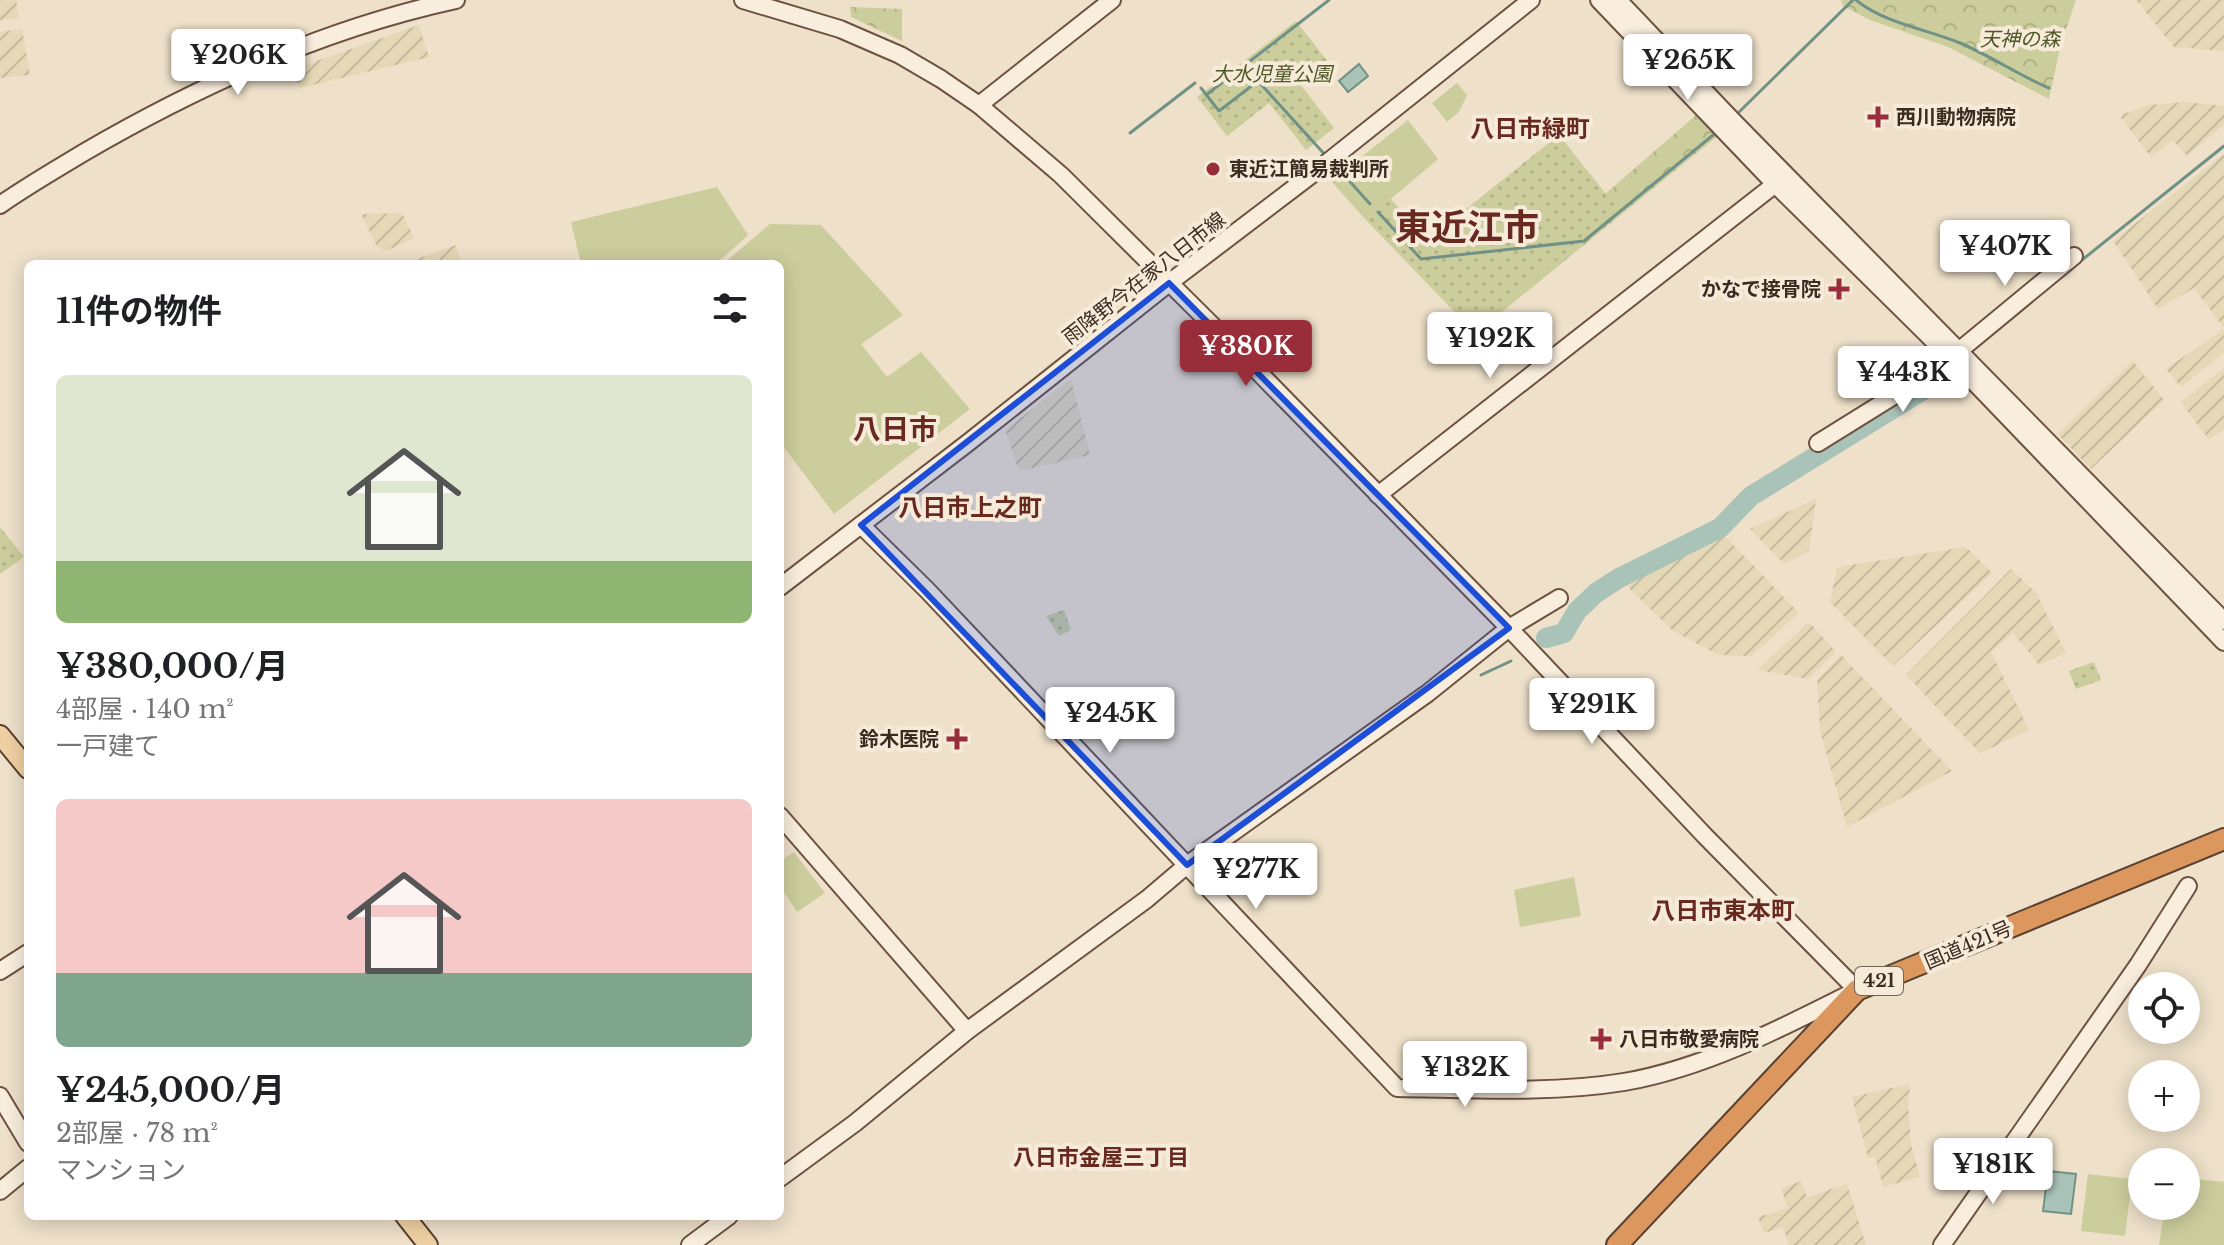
<!DOCTYPE html>
<html lang="ja">
<meta charset="utf-8">
<style>
body{margin:0;font-family:"Libre Baskerville","Noto Sans JP",serif;background:#f2f2f2;color:#202124;height:100vh;display:flex;flex-direction:column;font-size:30px;white-space:nowrap}
*{box-sizing:border-box;margin:0}
p{font-size:26px;color:#757577}
.icon{flex:none;width:44px;height:44px;fill:none;stroke:currentColor;stroke-width:2;stroke-linecap:round;stroke-linejoin:round}
.map{position:relative;flex:1;overflow:hidden}
.panel{position:absolute;left:24px;top:260px;width:760px;height:960px;display:flex;flex-direction:column;background:#fff;border-radius:12px;box-shadow:0 4px 20px #0003}
.panel>*{flex:none}
.tools{position:absolute;left:2128px;top:972px;display:grid;gap:16px}
.tools a{display:grid;place-items:center;width:72px;height:72px;border-radius:50%;background:#fff;box-shadow:0 4px 20px #0003;font-size:40px}
.price{position:absolute;translate:-50% -68px;padding:0 18px;border-radius:8px;background:#fff;color:#222;font-size:26px;line-height:52px;filter:drop-shadow(0 2px 4px #0008)}
.price::after{content:'';position:absolute;left:50%;top:48px;width:24px;height:18px;margin-left:-12px;background:inherit;clip-path:polygon(0 0,100% 0,50% 100%)}
.price.on{background:#992e3a;color:#fff}
ul{padding:0;list-style:none}
li{display:grid;align-content:center;gap:16px;height:424px;padding:0 32px}
li span{display:grid;place-items:center;height:248px;border-radius:12px;color:#555}
li>.icon{margin-inline-start:auto}
span .icon{width:144px;height:144px;fill:#fffc;stroke-width:1}
li b{font-size:34px}
h2{display:flex;justify-content:space-between;align-items:center;height:96px;padding:0 32px;font-size:34px}
.map>svg:first-child{display:block}
.farmland{fill:url(#farmland-furrows)}
.green{fill:#cccd9d}
.forest{fill:url(#forest-crowns)}
.park{fill:url(#park-dots)}
.water{fill:#aac3b9;stroke:#709186;stroke-width:2}
.lines{fill:none;stroke-linecap:round;stroke-linejoin:round}
.stream{stroke:#709186;stroke-width:3}
.river{stroke:#aac3b9;stroke-width:20}
.secondary-casing{stroke:#6d5241;stroke-width:20}
.primary-casing{stroke:#594031;stroke-width:22}
.highway-casing{stroke:#594031;stroke-width:24}
.secondary{stroke:#f9eedd;stroke-width:16}
.primary{stroke:#f0d0a3;stroke-width:18}
.highway{stroke:#db975d;stroke-width:20}
.marked{fill:#1d4ed8;fill-opacity:0.2;stroke:#1d4ed8;stroke-width:6;stroke-linejoin:round}
.poi-dot{fill:#992e3a;stroke:#f6ead9;stroke-width:3}
.labels{text-anchor:middle;stroke-width:8;stroke-linejoin:round;paint-order:stroke}
.shield{fill:#f6ead9;stroke:#746458;stroke-width:2}
.shield-label{font-size:18px;font-weight:bold;fill:#3c2b21}
.park-label{font-size:20px;font-style:italic;fill:#505828;stroke:#f6ead9}
.poi-label{font-size:20px;font-weight:bold;fill:#3c2b21;stroke:#f6ead9;text-anchor:start}
.street-label{font-size:20px;fill:#3c2b21;stroke:#f6ead9}
.neighbourhood-label{font-size:22px;font-weight:bold;fill:#682921;stroke:#f6ead9}
.quarter-label{font-size:24px;font-weight:bold;fill:#682921;stroke:#f6ead9}
.district-label{font-size:28px;font-weight:bold;fill:#682921;stroke:#f6ead9}
.town-label{font-size:36px;font-weight:bold;fill:#682921;stroke:#f6ead9}
</style>
<div class="map">
<svg width="2224" height="1245" viewBox="0 0 2224 1245">
<defs>
<pattern id="farmland-furrows" width="10" height="10" patternUnits="userSpaceOnUse" patternTransform="scale(2)"><rect width="10" height="10" fill="#e4d8b6"/><path d="M-1 1l2-2M0 10L10 0M9 11l2-2" fill="none" stroke="#c4ba9c"/></pattern>
<pattern id="forest-crowns" width="20" height="18" patternUnits="userSpaceOnUse" patternTransform="scale(2)"><rect width="20" height="18" fill="#cccd9d"/><path d="M2 6a3 3 0 1 1 6 0M12 15a3 3 0 1 1 6 0" fill="none" stroke="#b0b087"/></pattern>
<pattern id="park-dots" width="8" height="8" patternUnits="userSpaceOnUse" patternTransform="scale(2)"><rect width="8" height="8" fill="#cccd9d"/><path d="M2 2h.1M6 6h.1" fill="none" stroke="#b0b087" stroke-width="1.8" stroke-linecap="round"/></pattern>
</defs>
<rect width="100%" height="100%" fill="#eee0c9"/>
<g class="farmland">
<path d="M 0,0 L 16,0 L 19,18 L 0,20 Z"/>
<path d="M 2136,0 L 2224,0 L 2224,51 L 2174,47 Z"/>
<path d="M 419,25 L 429,57 L 300,88 L 291,70 Z"/>
<path d="M 22,29 L 30,75 L 0,78 L 0,32 Z"/>
<path d="M 2185,102 L 2224,106 L 2224,125 L 2187,156 L 2173,140 L 2151,157 L 2121,118 L 2123,114 L 2150,105 Z"/>
<path d="M 2224,154 L 2224,328 L 2194,288 L 2158,309 L 2113,241 Z"/>
<path d="M 402,213 L 414,238 L 386,251 L 377,247 L 361,214 Z"/>
<path d="M 456,245 L 461,264 L 403,264 Z"/>
<path d="M 2224,329 L 2224,353 L 2181,387 L 2166,369 Z"/>
<path d="M 2133,361 L 2164,400 L 2091,469 L 2058,434 Z"/>
<path d="M 2224,368 L 2224,430 L 2208,439 L 2181,402 Z"/>
<path d="M 1071,379 L 1090,455 L 1019,471 L 1005,430 Z"/>
<path d="M 1816,499 L 1809,551 L 1784,564 L 1750,529 Z"/>
<path d="M 1721,532 L 1799,613 L 1751,656 L 1718,655 L 1673,631 L 1627,586 Z"/>
<path d="M 1966,547 L 1992,573 L 1893,666 L 1830,602 L 1837,567 Z"/>
<path d="M 2011,569 L 2036,593 L 2066,653 L 2039,665 L 2013,633 L 1991,652 L 2029,730 L 1980,753 L 1906,675 Z"/>
<path d="M 1809,622 L 1836,652 L 1808,679 L 1757,670 Z"/>
<path d="M 1841,655 L 1952,771 L 1847,827 L 1820,731 L 1817,680 Z"/>
<path d="M 1910,1084 L 1908,1102 L 1911,1144 L 1920,1177 L 1883,1187 L 1875,1156 L 1868,1158 L 1852,1097 Z"/>
<path d="M 1801,1181 L 1807,1197 L 1847,1184 L 1866,1245 L 1789,1245 L 1783,1227 L 1764,1233 L 1758,1217 L 1788,1208 L 1781,1189 Z"/>
</g>
<g class="green">
<path d="M 1457,83 L 1467,95 L 1459,112 L 1447,122 L 1432,103 Z"/>
<path d="M 1408,120 L 1438,159 L 1366,220 L 1331,181 Z"/>
<path d="M 717,187 L 748,235 L 716,264 L 581,264 L 571,222 Z"/>
<path d="M 770,224 L 821,225 L 903,315 L 861,344 L 887,377 L 921,352 L 970,409 L 834,514 L 780,442 L 780,264 L 723,264 Z"/>
<path d="M 794,852 L 825,893 L 797,912 L 780,886 L 780,861 Z"/>
<path d="M 1574,877 L 1581,916 L 1520,927 L 1514,890 Z"/>
<path d="M 2088,1174 L 2132,1179 L 2125,1236 L 2081,1231 Z"/>
<path d="M 2186,1178 L 2224,1182 L 2224,1245 L 2159,1245 L 2165,1206 L 2186,1206 Z"/>
</g>
<g class="forest">
<path d="M 1841,0 L 2076,0 L 2061,44 L 2049,99 L 1948,47 L 1870,20 L 1843,6 Z"/>
<path d="M 850,7 L 902,9 L 902,41 L 851,17 Z"/>
<path d="M 1710,103 L 1730,126 L 1476,333 L 1462,318 Z"/>
</g>
<g class="park">
<path d="M 1296,21 L 1328,62 L 1300,84 L 1334,128 L 1306,150 L 1269,103 L 1227,136 L 1197,97 Z"/>
<path d="M 1559,135 L 1618,209 L 1472,330 L 1366,220 L 1390,198 L 1427,240 Z"/>
<path d="M 0,527 L 24,557 L 0,574 Z"/>
<path d="M 1064,610 L 1071,630 L 1059,636 L 1046,616 Z"/>
<path d="M 2094,662 L 2101,680 L 2076,689 L 2069,671 Z"/>
</g>
<g class="water">
<path d="M 1359,64 L 1368,76 L 1348,92 L 1339,81 Z"/>
<path d="M 2048,1171 L 2076,1174 L 2071,1214 L 2043,1211 Z"/>
</g>
<g class="lines">
<g class="stream">
<path d="M 1856,0 C 1884,23 1926,29 1960,43 C 1991,56 2018,75 2049,88"/>
<path d="M 1201,88 L 1219,111 L 1258,81 L 1327,157"/>
<path d="M 1206,95 L 1329,0"/>
<path d="M 1736,115 L 1853,0"/>
<path d="M 1130,133 L 1195,83"/>
<path d="M 1335,165 L 1370,204"/>
<path d="M 1378,212 L 1421,259 L 1584,241 L 1718,131"/>
<path d="M 2082,260 L 2224,146"/>
<path d="M 1481,675 L 1511,661"/>
</g>
<path class="river" d="M 1546,638 L 1564,633 L 1577,611 L 1596,593 L 1619,578 L 1720,528 L 1751,496 L 1938,381"/>
<defs>
<g id="secondary">
<path d="M 743,0 L 840,29 L 900,55 L 941,79 L 979,105 L 1061,175 L 1227,340 L 1509,628 L 1705,836 L 1857,990 C 1784,1027 1705,1068 1624,1082 C 1549,1094 1472,1089 1397,1088 L 927,590 L 861,525"/>
<path d="M 1599,0 L 1775,184 L 1952,359 L 2224,642"/>
<path d="M 1618,0 L 1732,120 L 2224,621"/>
<path d="M 979,105 L 1112,0"/>
<path d="M 0,205 C 27,186 55,170 83,153 C 198,86 326,28 456,0"/>
<path d="M 1818,443 L 1937,369 L 2074,256"/>
<path d="M 1378,495 L 1783,178"/>
<path d="M 780,587 L 969,442 L 1169,283 L 1319,169 L 1531,0"/>
<path d="M 780,816 L 967,1031"/>
<path d="M 0,971 L 28,953"/>
<path d="M 0,1096 L 28,1143"/>
<path d="M 780,1178 L 855,1123 L 967,1031 L 1147,899 L 1187,865 L 1428,693 L 1509,628 L 1559,598"/>
<path d="M 0,1191 L 28,1168"/>
<path d="M 690,1245 L 729,1216"/>
<path d="M 1942,1245 L 2138,965 L 2188,886"/>
</g>
<g id="primary">
<path d="M 0,735 L 28,769"/>
<path d="M 405,1216 L 428,1245"/>
</g>
<path id="highway" d="M 1617,1245 L 1857,990 L 2224,839"/>
</defs>
<use href="#secondary" class="secondary-casing"/>
<use href="#primary" class="primary-casing"/>
<use href="#highway" class="highway-casing"/>
<use href="#secondary" class="secondary"/>
<use href="#primary" class="primary"/>
<use href="#highway" class="highway"/>
</g>
<path class="marked" d="M 1169,283 L 1509,628 L 1187,865 L 861,525 Z"/>
<g class="poi-dot">
<path d="M1874 105h8v8h8v8h-8v8h-8v-8h-8v-8h8z"/>
<circle cx="1213" cy="169" r="8"/>
<path d="M1835 277h8v8h8v8h-8v8h-8v-8h-8v-8h8z"/>
<path d="M953 727h8v8h8v8h-8v8h-8v-8h-8v-8h8z"/>
<path d="M1597 1027h8v8h8v8h-8v8h-8v-8h-8v-8h8z"/>
</g>
<g class="labels">
<rect class="shield" x="1855" y="967" width="48" height="28" rx="6"/>
<g class="shield-label">
<text x="1879" y="987">421</text>
</g>
<g class="park-label">
<text x="2020" y="46">天神の森</text>
<text x="1272" y="81">大水児童公園</text>
</g>
<g class="poi-label">
<text x="1896" y="124">西川動物病院</text>
<text x="1229" y="176">東近江簡易裁判所</text>
<text x="1821" y="296" text-anchor="end">かなで接骨院</text>
<text x="939" y="746" text-anchor="end">鈴木医院</text>
<text x="1619" y="1046">八日市敬愛病院</text>
</g>
<g class="street-label">
<text transform="translate(1144 278) rotate(-38)" y="7">雨降野今在家八日市線</text>
<text transform="translate(1968 945) rotate(-23)" y="7">国道421号</text>
</g>
<g class="neighbourhood-label">
<text x="1101" y="1165">八日市金屋三丁目</text>
</g>
<g class="quarter-label">
<text x="1530" y="137">八日市緑町</text>
<text x="970" y="516">八日市上之町</text>
<text x="1723" y="919">八日市東本町</text>
</g>
<g class="district-label">
<text x="895" y="439">八日市</text>
</g>
<g class="town-label">
<text x="1467" y="240">東近江市</text>
</g>
</g>
</svg>
<div class="tools">
<a><svg class="icon" aria-label="locate" viewBox="0 0 24 24"><circle cx="12" cy="12" r="6"/><path d="M12 2v4M12 18v4M2 12h4M18 12h4"/></svg></a>
<a>+</a>
<a>−</a>
</div>
<b class="price" style="left:238px;top:97px">¥206K</b>
<b class="price" style="left:1688px;top:102px">¥265K</b>
<b class="price" style="left:2005px;top:288px">¥407K</b>
<b class="price" style="left:1490px;top:380px">¥192K</b>
<b class="price on" style="left:1246px;top:388px">¥380K</b>
<b class="price" style="left:1903px;top:414px">¥443K</b>
<b class="price" style="left:1592px;top:746px">¥291K</b>
<b class="price" style="left:1110px;top:755px">¥245K</b>
<b class="price" style="left:1256px;top:911px">¥277K</b>
<b class="price" style="left:1465px;top:1109px">¥132K</b>
<b class="price" style="left:1993px;top:1206px">¥181K</b>
<section class="panel">
<h2>11件の物件<svg class="icon" aria-label="filters" viewBox="0 0 24 24"><path d="M4 7h16M4 17h16"/><circle cx="9" cy="7" r="2"/><circle cx="15" cy="17" r="2"/></svg></h2>
<ul>
<li><span style="background:linear-gradient(#dfe7d0 75%,#8fb573 0)"><svg class="icon" aria-label="home" viewBox="0 0 24 24"><path d="M3 11l9-7 9 7M6 9v11h12V9"/></svg></span><div><b>¥380,000/月</b><p>4部屋 · 140 m²</p><p>一戸建て</p></div></li>
<li><span style="background:linear-gradient(#f6c9c9 70%,#7fa58c 0)"><svg class="icon" aria-label="home" viewBox="0 0 24 24"><path d="M3 11l9-7 9 7M6 9v11h12V9"/></svg></span><div><b>¥245,000/月</b><p>2部屋 · 78 m²</p><p>マンション</p></div></li>
</ul>
</section>
</div>
